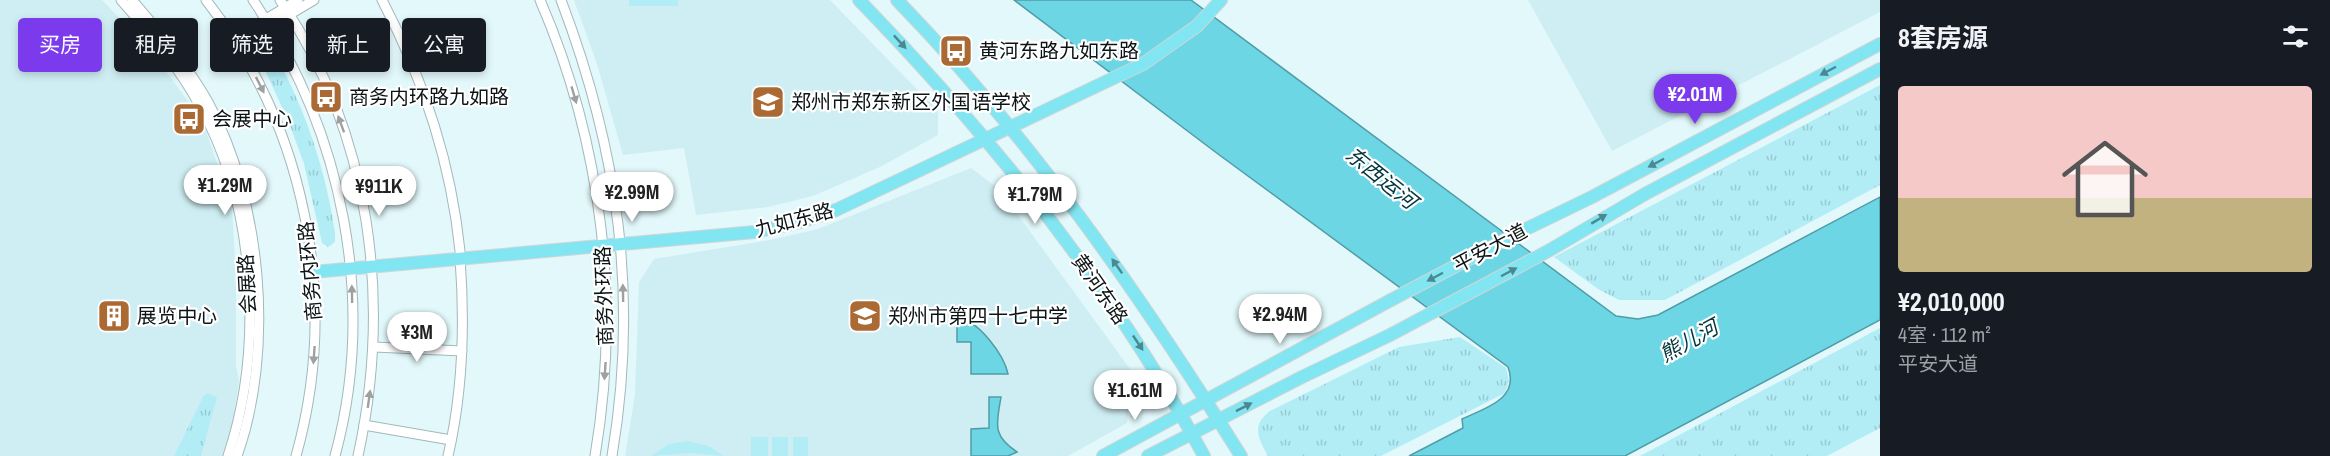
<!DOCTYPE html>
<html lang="zh">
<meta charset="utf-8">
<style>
body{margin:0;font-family:"Archivo Narrow","Noto Sans SC",sans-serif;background:#20242c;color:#f1f3f6;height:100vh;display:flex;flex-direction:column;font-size:22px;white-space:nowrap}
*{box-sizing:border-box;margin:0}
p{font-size:20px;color:#9ea1a6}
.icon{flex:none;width:33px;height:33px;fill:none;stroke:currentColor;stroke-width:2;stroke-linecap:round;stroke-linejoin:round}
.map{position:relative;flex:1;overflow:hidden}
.drawer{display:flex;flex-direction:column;background:#171b24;width:450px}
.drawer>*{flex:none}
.banner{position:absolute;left:18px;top:18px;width:570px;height:54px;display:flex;gap:12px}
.price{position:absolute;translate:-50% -51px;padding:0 14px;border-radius:21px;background:#fff;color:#222;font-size:20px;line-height:39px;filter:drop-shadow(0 2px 3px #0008)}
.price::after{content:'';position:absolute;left:50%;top:36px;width:18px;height:14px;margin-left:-9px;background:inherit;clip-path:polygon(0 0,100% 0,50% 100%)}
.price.selected{background:#7c3aed;color:#fff}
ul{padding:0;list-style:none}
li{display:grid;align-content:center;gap:12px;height:318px;padding:0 18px}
li span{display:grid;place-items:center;height:186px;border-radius:6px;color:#555}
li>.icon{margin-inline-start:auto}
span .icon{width:108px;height:108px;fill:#fffc;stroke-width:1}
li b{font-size:26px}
h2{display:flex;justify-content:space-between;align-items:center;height:72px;padding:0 18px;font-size:26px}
.chip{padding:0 21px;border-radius:6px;background:#171b24;box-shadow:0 3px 9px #0003;font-size:21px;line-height:54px}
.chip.selected{background:#7c3aed;color:#fff}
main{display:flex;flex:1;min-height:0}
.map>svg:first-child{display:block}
.built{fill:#cfeef3}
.grass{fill:url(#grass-tufts)}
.garden{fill:#b2edf6}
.water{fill:#6cd6e5;stroke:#509ca7;stroke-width:1.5}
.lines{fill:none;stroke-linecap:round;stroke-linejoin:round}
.minor-casing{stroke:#a3b8bb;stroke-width:11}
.major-casing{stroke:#d3d5d5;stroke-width:14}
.minor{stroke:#fff;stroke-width:9}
.major{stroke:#82e5f2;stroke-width:12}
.major-bridge-casing{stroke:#d3d5d5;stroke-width:14;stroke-linecap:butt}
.major-bridge{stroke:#82e5f2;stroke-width:12}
.oneway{fill:#4d878f}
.oneway2{fill:#9ea1a1}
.labels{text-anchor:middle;stroke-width:4.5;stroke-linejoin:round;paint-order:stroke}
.poi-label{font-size:20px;fill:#0d1415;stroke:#fff;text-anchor:start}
.street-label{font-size:20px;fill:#0d1415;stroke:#fff}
.water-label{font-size:21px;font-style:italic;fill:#01363c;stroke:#fff}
</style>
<main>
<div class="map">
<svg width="1880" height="456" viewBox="0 0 1880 456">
<defs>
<pattern id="grass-tufts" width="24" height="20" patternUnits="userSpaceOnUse" patternTransform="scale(1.5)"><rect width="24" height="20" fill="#b2edf6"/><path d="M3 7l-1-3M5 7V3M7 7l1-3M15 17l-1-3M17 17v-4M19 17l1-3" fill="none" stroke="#98cad2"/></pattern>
</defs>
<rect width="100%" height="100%" fill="#e2f8fb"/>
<g class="built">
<path d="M 0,0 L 102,0 L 150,50 L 202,120 L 232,206 L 236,278 L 236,366 L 239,380 L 233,423 L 224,456 L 0,456 Z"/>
<path d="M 574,0 L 830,0 L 938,111 L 938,135 L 880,167 L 813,196 L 768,207 L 696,215 L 684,148 L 623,155 L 597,64 Z"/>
<path d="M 1528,0 L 1880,0 L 1880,12 L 1612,151 Z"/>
<path d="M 971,168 L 999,189 L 1133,373 L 1127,423 L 1068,456 L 625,456 L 635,395 L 639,282 L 654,259 L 770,240 L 818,229 Z"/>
</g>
<g class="grass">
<path d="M 267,54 L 276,56 C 306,111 326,171 335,233 L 335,242 L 328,247 L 322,243 L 304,164 L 288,120 L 262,64 L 263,58 Z"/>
<path d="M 1880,85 L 1880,185 L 1665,300 L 1619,300 L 1598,289 L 1554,257 Z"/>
<path d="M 1880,328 L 1880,428 L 1827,456 L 1640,456 Z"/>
<path d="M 1460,337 L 1506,368 L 1509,381 L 1505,393 L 1381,456 L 1268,456 C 1258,438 1251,425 1270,411 L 1399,347 Z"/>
<path d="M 207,393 L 217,397 L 201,456 L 174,456 L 203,397 Z"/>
</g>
<g class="garden">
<rect x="629" y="0" width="49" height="6"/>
<rect x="751" y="437" width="17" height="19"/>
<rect x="772" y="437" width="16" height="19"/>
<rect x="793" y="437" width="15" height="19"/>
<path d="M 688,441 L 709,446 L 724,456 L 691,453 L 651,456 L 669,444 Z"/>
</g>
<g class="water">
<path d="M 1014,0 L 1191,0 L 1616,316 L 1638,319 L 1658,315 L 1880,197 L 1880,320 L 1625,456 L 1409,456 L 1463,428 L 1462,419 C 1485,408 1520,399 1508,367 L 1218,154 Z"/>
<path d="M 957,318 C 978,319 1004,355 1008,374 L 971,374 L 971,342 L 957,342 Z"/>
<path d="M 989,397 L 1001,397 C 997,423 991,435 1017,452 L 1008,456 L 971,456 L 971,429 L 989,428 Z"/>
</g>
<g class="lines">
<defs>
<g id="minor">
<path d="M 121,0 C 150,33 179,67 200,106 C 256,206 264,348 228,456"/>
<path d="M 132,0 C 160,32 187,65 208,102 C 262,201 275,350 237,456"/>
<path d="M 206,0 C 306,128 340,300 296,456"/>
<path d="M 253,0 C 343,131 377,301 335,456"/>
<path d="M 280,0 C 371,134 392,300 358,456"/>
<path d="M 382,0 C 423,78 451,163 460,251"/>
<path d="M 540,0 C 602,143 621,303 595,456"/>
<path d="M 561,0 C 618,150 639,296 612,456"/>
<path d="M 234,38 L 298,0"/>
<path d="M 238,45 L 314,0"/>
<path d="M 374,347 L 462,351"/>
<path d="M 364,425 L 451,440"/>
<path d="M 448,456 C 463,391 465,324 460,258"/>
</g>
<g id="major">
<path d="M 859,0 C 992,137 1113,287 1204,456"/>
<path d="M 897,0 C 1031,138 1139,293 1241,456"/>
<path d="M 1524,230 L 1592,197 L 1880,44"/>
<path d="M 313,272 L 755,232 L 800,222 L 836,210 L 1143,64 L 1197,26 L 1221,0"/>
<path d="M 1103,456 L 1391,300"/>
<path d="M 1148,456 L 1302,377 L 1390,335 L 1550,250 L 1645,194 L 1880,69"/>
</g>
</defs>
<use href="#minor" class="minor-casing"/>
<use href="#major" class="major-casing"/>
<use href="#minor" class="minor"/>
<use href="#major" class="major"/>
<defs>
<path id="major-bridge" d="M 1391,300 L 1524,230"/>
</defs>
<use href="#major-bridge" class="major-bridge-casing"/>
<use href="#major-bridge" class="major-bridge"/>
</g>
<defs><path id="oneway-solid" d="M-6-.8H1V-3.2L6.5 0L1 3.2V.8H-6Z" transform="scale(1.5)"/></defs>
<g class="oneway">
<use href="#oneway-solid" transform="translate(900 42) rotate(47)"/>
<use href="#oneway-solid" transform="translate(1828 71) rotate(152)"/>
<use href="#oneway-solid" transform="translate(1656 163) rotate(152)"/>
<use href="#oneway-solid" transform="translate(1599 219) rotate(-31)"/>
<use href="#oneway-solid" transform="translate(1117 266) rotate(-125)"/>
<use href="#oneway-solid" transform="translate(1509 272) rotate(-28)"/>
<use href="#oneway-solid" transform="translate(1435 277) rotate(152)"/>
<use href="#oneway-solid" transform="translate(1138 343) rotate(56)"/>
<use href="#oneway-solid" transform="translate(1244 407) rotate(-27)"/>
</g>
<g class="oneway2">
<use href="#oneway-solid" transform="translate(260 85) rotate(63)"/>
<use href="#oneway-solid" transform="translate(574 95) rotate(74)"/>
<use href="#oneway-solid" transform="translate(341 124) rotate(-110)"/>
<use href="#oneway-solid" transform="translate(623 293) rotate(-91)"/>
<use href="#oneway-solid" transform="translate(352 294) rotate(-91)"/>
<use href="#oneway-solid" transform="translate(314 355) rotate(94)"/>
<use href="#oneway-solid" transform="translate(605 371) rotate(94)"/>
<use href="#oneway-solid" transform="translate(369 399) rotate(-82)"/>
</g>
<defs>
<symbol id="bus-square" viewBox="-11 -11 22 22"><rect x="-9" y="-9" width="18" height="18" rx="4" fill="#ab6a34" stroke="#fff"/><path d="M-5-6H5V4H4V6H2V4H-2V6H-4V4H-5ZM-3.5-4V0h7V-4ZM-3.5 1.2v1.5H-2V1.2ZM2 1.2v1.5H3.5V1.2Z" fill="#fff"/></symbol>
<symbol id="school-square" viewBox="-11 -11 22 22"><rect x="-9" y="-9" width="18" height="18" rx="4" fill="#ab6a34" stroke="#fff"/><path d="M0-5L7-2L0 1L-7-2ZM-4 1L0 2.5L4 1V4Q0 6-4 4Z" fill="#fff"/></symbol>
<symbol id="building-square" viewBox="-11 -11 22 22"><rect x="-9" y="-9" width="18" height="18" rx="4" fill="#ab6a34" stroke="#fff"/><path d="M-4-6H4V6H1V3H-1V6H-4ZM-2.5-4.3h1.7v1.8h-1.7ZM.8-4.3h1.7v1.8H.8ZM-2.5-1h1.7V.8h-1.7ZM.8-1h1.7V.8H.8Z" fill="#fff"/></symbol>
</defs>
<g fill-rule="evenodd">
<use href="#bus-square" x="937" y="32" width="38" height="38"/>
<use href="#bus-square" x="307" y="78" width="38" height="38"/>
<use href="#school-square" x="749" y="83" width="38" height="38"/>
<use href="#bus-square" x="170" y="100" width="38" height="38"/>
<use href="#building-square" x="95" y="297" width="38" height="38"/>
<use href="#school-square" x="846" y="297" width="38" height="38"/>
</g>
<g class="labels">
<g class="poi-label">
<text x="979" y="58">黄河东路九如东路</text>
<text x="349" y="104">商务内环路九如路</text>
<text x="791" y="109">郑州市郑东新区外国语学校</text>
<text x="212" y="126">会展中心</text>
<text x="137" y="323">展览中心</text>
<text x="888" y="323">郑州市第四十七中学</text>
</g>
<g class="street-label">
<text transform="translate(794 220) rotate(-15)" y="7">九如东路</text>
<text transform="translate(1490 248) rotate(-28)" y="7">平安大道</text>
<text transform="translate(310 271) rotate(-95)" y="7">商务内环路</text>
<text transform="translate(247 284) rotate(-93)" y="7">会展路</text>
<text transform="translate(1100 289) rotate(55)" y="7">黄河东路</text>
<text transform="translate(604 296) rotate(-92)" y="7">商务外环路</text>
</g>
<g class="water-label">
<text transform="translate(1381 178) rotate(39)" y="7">东西运河</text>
<text transform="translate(1689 341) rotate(-29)" y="7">熊儿河</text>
</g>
</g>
</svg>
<b class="price selected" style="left:1695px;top:125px">¥2.01M</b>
<b class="price" style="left:225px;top:216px">¥1.29M</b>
<b class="price" style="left:379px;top:217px">¥911K</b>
<b class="price" style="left:632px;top:223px">¥2.99M</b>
<b class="price" style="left:1035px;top:225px">¥1.79M</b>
<b class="price" style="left:1280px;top:345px">¥2.94M</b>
<b class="price" style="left:417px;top:363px">¥3M</b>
<b class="price" style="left:1135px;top:421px">¥1.61M</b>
<div class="banner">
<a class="chip selected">买房</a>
<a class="chip">租房</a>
<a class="chip">筛选</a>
<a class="chip">新上</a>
<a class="chip">公寓</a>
</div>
</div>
<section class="drawer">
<h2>8套房源<svg class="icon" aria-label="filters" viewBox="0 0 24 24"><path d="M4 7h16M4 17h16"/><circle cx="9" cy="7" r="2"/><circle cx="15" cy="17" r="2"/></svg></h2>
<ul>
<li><span style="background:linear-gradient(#f6c9c9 60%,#c2b280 0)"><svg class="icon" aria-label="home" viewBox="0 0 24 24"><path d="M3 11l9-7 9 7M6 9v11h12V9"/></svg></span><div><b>¥2,010,000</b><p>4室 · 112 m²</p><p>平安大道</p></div></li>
</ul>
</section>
</main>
